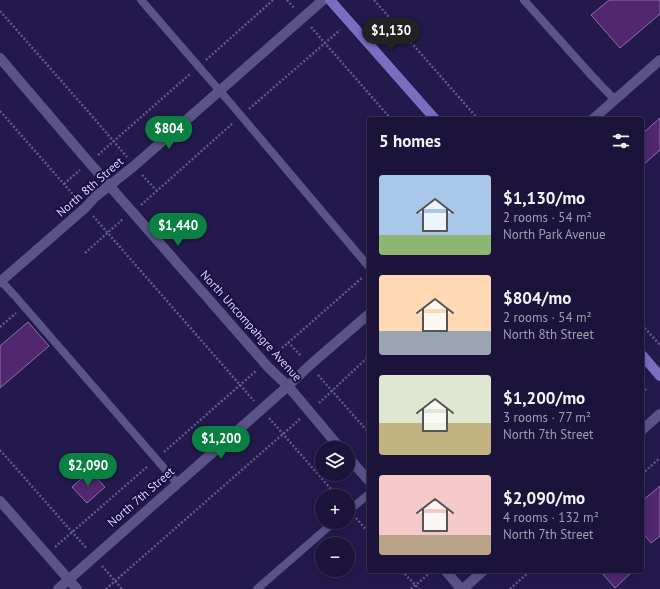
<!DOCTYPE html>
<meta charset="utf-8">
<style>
body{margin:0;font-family:"PT Sans",sans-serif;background:#282045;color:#f1f3f6;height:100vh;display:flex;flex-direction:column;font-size:15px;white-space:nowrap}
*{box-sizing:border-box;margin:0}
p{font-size:13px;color:#a09eaf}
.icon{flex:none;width:22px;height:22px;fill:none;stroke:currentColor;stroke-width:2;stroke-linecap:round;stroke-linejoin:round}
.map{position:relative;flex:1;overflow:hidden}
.panel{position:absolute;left:367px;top:117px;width:277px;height:456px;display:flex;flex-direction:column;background:#1b133a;border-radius:4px;box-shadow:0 2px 10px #0003,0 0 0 1px #393254}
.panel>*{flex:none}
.controls{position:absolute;left:315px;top:441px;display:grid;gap:8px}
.controls a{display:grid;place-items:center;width:40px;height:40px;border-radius:50%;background:#1b133a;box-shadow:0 2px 10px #0003,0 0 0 1px #393254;font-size:20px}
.price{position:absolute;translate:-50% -34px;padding:0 9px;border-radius:14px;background:#0b8043;color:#fff;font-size:13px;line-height:26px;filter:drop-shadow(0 1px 2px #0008)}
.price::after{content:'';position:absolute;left:50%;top:24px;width:12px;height:9px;margin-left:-6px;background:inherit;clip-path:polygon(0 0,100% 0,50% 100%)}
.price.active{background:#222;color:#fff}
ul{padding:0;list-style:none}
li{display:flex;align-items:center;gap:12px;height:100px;padding:0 12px}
li span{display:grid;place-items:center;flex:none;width:112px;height:80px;border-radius:4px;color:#555}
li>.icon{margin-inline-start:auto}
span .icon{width:48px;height:48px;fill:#fffc;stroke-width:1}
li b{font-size:17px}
h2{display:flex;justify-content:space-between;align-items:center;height:48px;padding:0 12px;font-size:17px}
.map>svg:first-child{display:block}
.building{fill:#512770;stroke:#8d6fa8}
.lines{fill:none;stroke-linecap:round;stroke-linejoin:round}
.path{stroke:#615987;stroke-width:2.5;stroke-dasharray:2 2;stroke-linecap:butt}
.lane{stroke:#5a5488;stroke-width:8}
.street{stroke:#5a5488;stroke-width:10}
.secondary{stroke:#796ec0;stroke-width:10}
.labels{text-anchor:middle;stroke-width:4;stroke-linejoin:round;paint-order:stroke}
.street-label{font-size:12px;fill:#d6d4f6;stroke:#1b0e42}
</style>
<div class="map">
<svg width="660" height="589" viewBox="0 0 660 589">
<rect width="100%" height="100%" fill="#24194d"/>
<g class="building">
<path d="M 609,0 L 660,0 L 660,14 L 620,48 L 591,15 Z"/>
<path d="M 660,118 L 660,150 L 642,166 L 642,134 Z"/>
<path d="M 28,322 L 49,346 L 0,388 L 0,346 Z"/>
<path d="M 90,471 L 105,487 L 87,503 L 72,487 Z"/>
<path d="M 660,486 L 660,536 L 651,543 L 642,532 L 642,501 Z"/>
<path d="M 600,571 L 633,571 L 615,588 Z"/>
</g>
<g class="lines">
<g class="path">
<path d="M 287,0 L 295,9"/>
<path d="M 374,0 L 478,119"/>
<path d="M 0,11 L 92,116 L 127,157"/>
<path d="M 311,27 L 391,119"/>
<path d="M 206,60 L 273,0"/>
<path d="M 249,109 L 340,30"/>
<path d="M 0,111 L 77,199"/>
<path d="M 98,155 L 190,74"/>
<path d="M 142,175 L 157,191"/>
<path d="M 64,184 L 80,170"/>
<path d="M 141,205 L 233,123"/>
<path d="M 93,216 L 254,401"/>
<path d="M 85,253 L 123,219"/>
<path d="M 642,325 L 660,345"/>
<path d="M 0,327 L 16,313"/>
<path d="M 288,342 L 301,356"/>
<path d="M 273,356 L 363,277"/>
<path d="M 318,375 L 369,433"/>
<path d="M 642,386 L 647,392"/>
<path d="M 319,403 L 369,356"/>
<path d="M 269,418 L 337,496"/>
<path d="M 0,450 L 87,549"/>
<path d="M 164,452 L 256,371"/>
<path d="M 642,474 L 660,458"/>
<path d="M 356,518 L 369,533"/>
<path d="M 55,547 L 148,466"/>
<path d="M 102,566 L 122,589"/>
<path d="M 402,571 L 419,589"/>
<path d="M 106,589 L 300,419"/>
<path d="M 411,589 L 431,572"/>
<path d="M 510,589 L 530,571"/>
</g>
<g class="lane">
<path d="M 141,0 L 232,105 L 369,267"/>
<path d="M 524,0 L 592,76 L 615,100"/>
<path d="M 0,280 L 15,296 L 177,483"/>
<path d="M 348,511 L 369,494"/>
<path d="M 257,589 L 334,522"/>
</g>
<g class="street">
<path d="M 0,58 L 87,160 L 268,367 L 288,386 L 340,448"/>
<path d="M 593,119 L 660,60"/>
<path d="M 0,282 L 85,208 L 95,197 L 134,166 L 323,0"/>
<path d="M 642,430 L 660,414"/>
<path d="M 348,457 L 369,481"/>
<path d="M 0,501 L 77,589"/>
<path d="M 446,571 L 461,589"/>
<path d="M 58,589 L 288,386 L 310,365 L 369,314"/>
<path d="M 463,589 L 483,571"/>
</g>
<g class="secondary">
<path d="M 330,0 L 435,119"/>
<path d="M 642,355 L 660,376"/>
</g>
</g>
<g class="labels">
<g class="street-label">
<text transform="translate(90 187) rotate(-41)" y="4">North 8th Street</text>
<text transform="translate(251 326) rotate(48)" y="4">North Uncompahgre Avenue</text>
<text transform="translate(141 497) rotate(-41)" y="4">North 7th Street</text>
</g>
</g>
</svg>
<div class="controls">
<a><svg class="icon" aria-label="layers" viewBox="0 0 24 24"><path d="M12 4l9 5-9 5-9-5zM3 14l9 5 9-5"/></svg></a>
<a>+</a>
<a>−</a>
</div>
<b class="price active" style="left:391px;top:52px">$1,130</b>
<b class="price" style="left:169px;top:150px">$804</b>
<b class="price" style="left:178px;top:247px">$1,440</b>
<b class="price" style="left:221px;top:460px">$1,200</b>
<b class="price" style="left:88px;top:487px">$2,090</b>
<section class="panel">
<h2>5 homes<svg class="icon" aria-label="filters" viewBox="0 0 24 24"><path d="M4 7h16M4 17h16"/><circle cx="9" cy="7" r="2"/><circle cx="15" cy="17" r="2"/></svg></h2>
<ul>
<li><span style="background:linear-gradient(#a9c7e8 75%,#8fb573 0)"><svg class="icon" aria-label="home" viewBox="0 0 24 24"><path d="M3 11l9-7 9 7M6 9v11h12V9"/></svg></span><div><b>$1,130/mo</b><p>2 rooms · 54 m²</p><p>North Park Avenue</p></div></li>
<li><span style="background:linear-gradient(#ffd9b3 70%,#9aa5b1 0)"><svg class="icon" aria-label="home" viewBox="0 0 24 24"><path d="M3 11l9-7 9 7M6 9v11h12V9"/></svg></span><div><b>$804/mo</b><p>2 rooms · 54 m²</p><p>North 8th Street</p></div></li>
<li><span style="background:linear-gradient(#dfe7d0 60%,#c2b280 0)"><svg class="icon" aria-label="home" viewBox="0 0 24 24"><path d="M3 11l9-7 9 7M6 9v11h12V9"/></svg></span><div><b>$1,200/mo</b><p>3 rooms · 77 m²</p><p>North 7th Street</p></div></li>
<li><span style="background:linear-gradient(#f6c9c9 75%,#b9a48a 0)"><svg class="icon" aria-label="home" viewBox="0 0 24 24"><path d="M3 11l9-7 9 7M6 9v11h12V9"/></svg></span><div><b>$2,090/mo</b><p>4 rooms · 132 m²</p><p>North 7th Street</p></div></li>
</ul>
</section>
</div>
